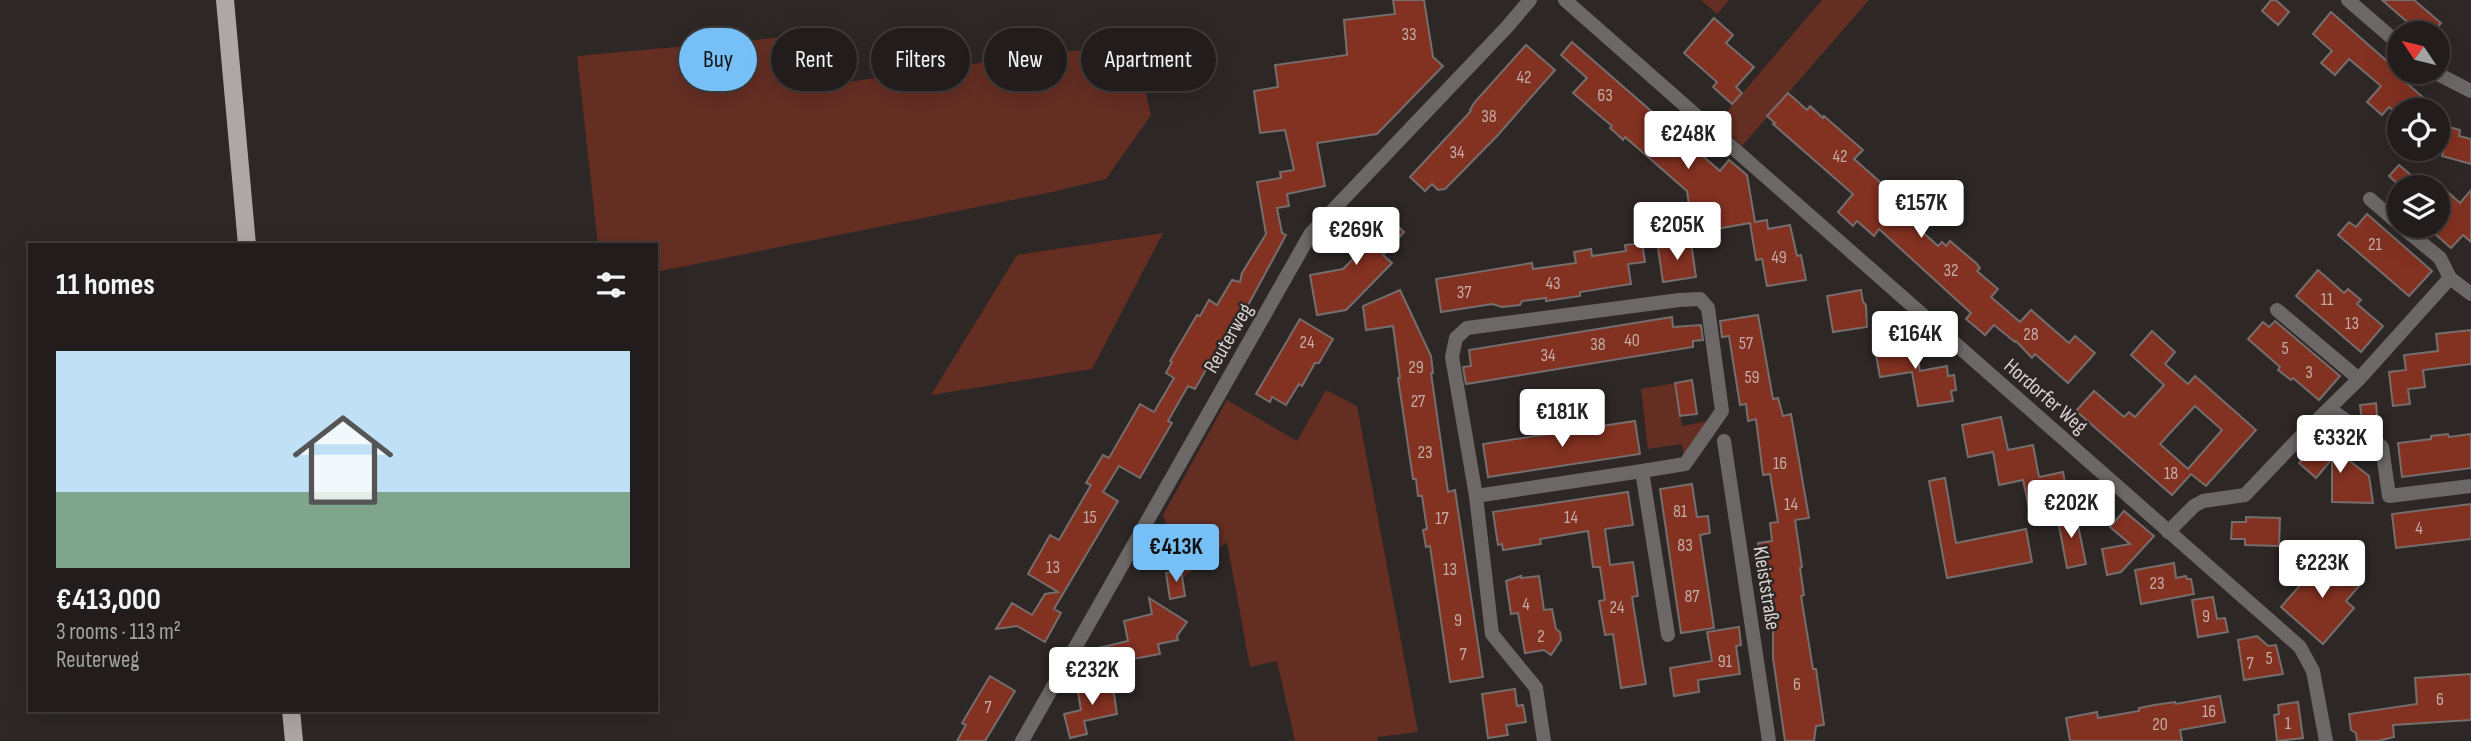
<!DOCTYPE html>
<meta charset="utf-8">
<style>
body{margin:0;font-family:"Sofia Sans Condensed",sans-serif;background:#2a2625;color:#f1f3f6;height:100vh;display:flex;flex-direction:column;font-size:26px;white-space:nowrap}
*{box-sizing:border-box;margin:0}
p{font-size:23px;color:#a2a2a3}
.icon{flex:none;width:38px;height:38px;fill:none;stroke:currentColor;stroke-width:2;stroke-linecap:round;stroke-linejoin:round}
.map{position:relative;flex:1;overflow:hidden}
.details{position:absolute;left:28px;top:243px;width:630px;height:469px;display:flex;flex-direction:column;background:#221d1c;border-radius:0px;box-shadow:0 7px 28px #0002,0 0 0 2px #3f3b3b}
.details>*{flex:none}
.hud{position:absolute;left:679px;top:28px;width:665px;height:63px;display:flex;gap:14px}
.needle{width:46px;rotate:305deg}
.buttons{position:absolute;left:2387px;top:21px;display:grid;gap:14px}
.buttons a{display:grid;place-items:center;width:63px;height:63px;border-radius:50%;background:#221d1c;box-shadow:0 7px 28px #0002,0 0 0 2px #3f3b3b;font-size:35px}
.price{position:absolute;translate:-50% -60px;padding:0 16px;border-radius:7px;background:#fff;color:#222;font-size:23px;line-height:46px;filter:drop-shadow(0 2px 4px #0008)}
.price::after{content:'';position:absolute;left:50%;top:42px;width:21px;height:16px;margin-left:-10px;background:inherit;clip-path:polygon(0 0,100% 0,50% 100%)}
.price.selected{background:#77c0f7;color:#111}
ul{padding:0;list-style:none}
li{display:grid;align-content:center;gap:14px;height:371px;padding:0 28px}
li span{display:grid;place-items:center;height:217px;border-radius:0px;color:#555}
li>.icon{margin-inline-start:auto}
span .icon{width:126px;height:126px;fill:#fffc;stroke-width:1}
li b{font-size:30px}
h2{display:flex;justify-content:space-between;align-items:center;height:84px;padding:0 28px;font-size:30px}
.tag{padding:0 24px;border-radius:32px;background:#221d1c;box-shadow:0 7px 28px #0002,0 0 0 2px #3f3b3b;font-size:24px;line-height:63px}
.tag.selected{background:#77c0f7;color:#111}
.map>svg:first-child{display:block}
.green{fill:#652e23}
.building{fill:#833121;stroke:#756e6d;stroke-width:2;fill-rule:evenodd}
.lines{fill:none;stroke-linecap:round;stroke-linejoin:round}
.street{stroke:#6b6867;stroke-width:14}
.primary{stroke:#ada7a5;stroke-width:18}
.labels{text-anchor:middle;stroke-width:5;stroke-linejoin:round;paint-order:stroke}
.number-label{font-size:18px;fill:#c3aba6}
.street-label{font-size:21px;fill:#d8d4d3;stroke:#2d2726}
</style>
<div class="map">
<svg width="2471" height="741" viewBox="0 0 2471 741">
<rect width="100%" height="100%" fill="#2d2726"/>
<g class="green">
<path d="M 1701,0 L 1729,0 L 1717,14 Z"/>
<path d="M 1822,0 L 1869,0 L 1742,146 L 1718,122 Z"/>
<path d="M 829,33 L 835,84 L 1046,53 L 1134,46 L 1151,115 L 1106,179 L 1052,192 L 656,272 L 656,245 L 598,245 L 577,56 Z"/>
<path d="M 1163,233 L 1092,369 L 931,395 L 1017,255 Z"/>
<path d="M 1675,383 L 1682,426 L 1709,421 L 1684,456 L 1682,444 L 1648,449 L 1641,389 Z"/>
<path d="M 1326,390 L 1357,406 L 1418,732 L 1377,737 L 1378,741 L 1295,741 L 1277,661 L 1250,667 L 1227,542 L 1183,578 L 1163,515 L 1227,400 L 1297,441 Z"/>
</g>
<g class="building">
<path d="M 1393,0 L 1424,0 L 1433,57 L 1443,66 L 1377,134 L 1317,143 L 1325,186 L 1287,194 L 1289,206 L 1277,208 L 1282,233 L 1286,235 L 1233,333 L 1235,339 L 1228,341 L 1220,356 L 1218,355 L 1211,361 L 1195,389 L 1188,386 L 1168,421 L 1172,423 L 1140,478 L 1119,466 L 1103,492 L 1118,501 L 1054,609 L 1061,613 L 1045,642 L 1017,626 L 996,629 L 1012,603 L 1032,615 L 1045,594 L 1058,592 L 1028,574 L 1050,535 L 1059,540 L 1091,485 L 1086,483 L 1103,455 L 1109,458 L 1140,404 L 1154,412 L 1174,378 L 1166,373 L 1172,362 L 1170,361 L 1197,315 L 1200,316 L 1209,300 L 1217,305 L 1232,280 L 1240,282 L 1242,273 L 1266,234 L 1257,182 L 1281,178 L 1280,172 L 1294,170 L 1285,130 L 1260,133 L 1254,91 L 1278,87 L 1275,65 L 1347,55 L 1344,20 L 1395,14 Z"/>
<path d="M 2271,0 L 2276,0 L 2289,12 L 2278,25 L 2262,11 Z"/>
<path d="M 2382,0 L 2414,0 L 2441,23 L 2432,33 L 2420,33 Z"/>
<path d="M 2331,12 L 2404,76 L 2402,79 L 2425,99 L 2415,110 L 2393,110 L 2389,107 L 2382,115 L 2367,102 L 2381,86 L 2349,59 L 2335,75 L 2321,63 L 2332,51 L 2313,34 Z"/>
<path d="M 1714,18 L 1733,35 L 1726,43 L 1754,67 L 1736,87 L 1742,93 L 1732,104 L 1713,87 L 1717,82 L 1684,53 Z"/>
<path d="M 1572,42 L 1720,171 L 1729,160 L 1747,175 L 1755,222 L 1767,220 L 1768,229 L 1790,225 L 1797,256 L 1801,255 L 1806,280 L 1767,286 L 1762,259 L 1756,260 L 1750,223 L 1688,234 L 1685,219 L 1690,212 L 1687,191 L 1625,137 L 1623,140 L 1617,134 L 1610,128 L 1612,126 L 1573,93 L 1587,78 L 1561,55 Z"/>
<path d="M 1526,45 L 1555,70 L 1498,135 L 1445,189 L 1438,190 L 1432,184 L 1425,191 L 1410,177 L 1471,111 L 1470,110 L 1474,103 Z"/>
<path d="M 1788,93 L 1807,110 L 1810,106 L 1823,118 L 1824,116 L 1863,150 L 1854,159 L 1887,188 L 1884,191 L 1910,213 L 1906,217 L 1938,246 L 1942,242 L 1946,246 L 1950,241 L 1976,263 L 1980,268 L 1977,271 L 1998,289 L 1991,297 L 2020,322 L 2031,310 L 2069,343 L 2075,336 L 2095,353 L 2068,383 L 2035,354 L 2032,358 L 2016,341 L 2015,342 L 1994,325 L 1985,335 L 1966,319 L 1971,313 L 1879,229 L 1874,236 L 1857,221 L 1853,226 L 1838,212 L 1853,194 L 1773,124 L 1775,123 L 1767,116 Z"/>
<path d="M 2438,124 L 2460,130 L 2459,136 L 2471,139 L 2471,164 L 2442,156 L 2445,145 L 2438,143 Z"/>
<path d="M 2399,165 L 2425,187 L 2401,187 L 2389,176 Z"/>
<path d="M 2438,183 L 2460,203 L 2471,190 L 2471,242 L 2463,235 L 2451,248 L 2426,226 L 2438,226 Z"/>
<path d="M 2367,214 L 2432,271 L 2409,296 L 2338,235 L 2349,222 L 2356,227 Z"/>
<path d="M 1371,216 L 1379,224 L 1387,216 L 1404,232 L 1383,255 L 1392,263 L 1346,310 L 1317,315 L 1310,275 L 1343,269 L 1359,253 L 1347,241 Z"/>
<path d="M 1642,243 L 1645,262 L 1628,264 L 1631,284 L 1580,292 L 1580,296 L 1546,301 L 1546,298 L 1522,301 L 1520,305 L 1502,307 L 1492,304 L 1441,312 L 1436,279 L 1532,263 L 1533,269 L 1576,263 L 1574,252 L 1591,249 L 1592,256 L 1626,251 L 1625,245 Z"/>
<path d="M 1691,243 L 1696,277 L 1663,282 L 1658,248 Z"/>
<path d="M 2318,270 L 2344,293 L 2348,289 L 2361,300 L 2357,304 L 2383,326 L 2361,352 L 2296,296 Z"/>
<path d="M 1400,290 L 1431,356 L 1433,373 L 1431,373 L 1448,492 L 1455,490 L 1483,677 L 1450,682 L 1430,546 L 1426,547 L 1423,530 L 1427,529 L 1422,496 L 1418,496 L 1416,479 L 1413,479 L 1398,378 L 1400,378 L 1393,326 L 1366,330 L 1363,306 Z"/>
<path d="M 1861,290 L 1863,302 L 1866,305 L 1867,327 L 1833,332 L 1827,296 Z"/>
<path d="M 1758,315 L 1773,399 L 1778,398 L 1783,416 L 1791,414 L 1809,518 L 1795,520 L 1802,567 L 1800,568 L 1804,595 L 1801,596 L 1813,669 L 1816,669 L 1824,725 L 1816,726 L 1814,741 L 1785,741 L 1773,658 L 1773,624 L 1768,624 L 1758,543 L 1772,541 L 1770,523 L 1778,522 L 1770,474 L 1763,475 L 1756,419 L 1748,421 L 1746,404 L 1740,405 L 1729,336 L 1722,337 L 1720,321 Z"/>
<path d="M 1672,317 L 1673,327 L 1701,325 L 1703,340 L 1693,341 L 1693,347 L 1466,384 L 1463,367 L 1471,366 L 1469,350 Z"/>
<path d="M 1300,319 L 1333,339 L 1319,363 L 1315,363 L 1302,386 L 1299,384 L 1286,405 L 1272,397 L 1270,402 L 1256,394 Z"/>
<path d="M 2275,321 L 2340,376 L 2319,400 L 2293,378 L 2291,380 L 2278,370 L 2280,367 L 2248,339 L 2263,322 L 2269,327 Z"/>
<path d="M 2471,330 L 2471,364 L 2423,370 L 2425,387 L 2408,389 L 2410,404 L 2393,406 L 2389,372 L 2406,370 L 2404,355 L 2438,351 L 2436,334 Z"/>
<path d="M 2152,331 L 2175,352 L 2165,364 L 2188,384 L 2195,376 L 2256,430 L 2206,486 L 2191,474 L 2172,495 L 2076,411 L 2094,391 L 2124,417 L 2129,412 L 2135,417 L 2164,385 L 2131,355 ZM 2195,406 L 2222,430 L 2188,469 L 2160,444 Z"/>
<path d="M 1909,337 L 1910,346 L 1915,346 L 1920,371 L 1947,366 L 1948,376 L 1954,375 L 1956,390 L 1951,391 L 1953,401 L 1918,406 L 1912,372 L 1880,377 L 1874,343 Z"/>
<path d="M 1692,380 L 1697,414 L 1680,416 L 1675,383 Z"/>
<path d="M 2376,403 L 2378,425 L 2370,426 L 2362,421 L 2360,405 Z"/>
<path d="M 2001,417 L 2008,450 L 2033,445 L 2039,477 L 2063,472 L 2069,504 L 2030,512 L 2023,480 L 1999,485 L 1993,452 L 1968,457 L 1962,425 Z"/>
<path d="M 1635,421 L 1640,454 L 1488,477 L 1483,444 Z"/>
<path d="M 2448,434 L 2449,437 L 2471,434 L 2471,468 L 2402,477 L 2398,443 L 2431,439 L 2431,436 Z"/>
<path d="M 2317,442 L 2332,454 L 2332,447 L 2369,476 L 2373,503 L 2332,502 L 2332,459 L 2316,478 L 2299,463 Z"/>
<path d="M 1945,478 L 1956,543 L 2026,529 L 2032,562 L 1947,578 L 1929,481 Z"/>
<path d="M 1692,484 L 1697,517 L 1708,516 L 1709,525 L 1710,533 L 1700,535 L 1714,628 L 1681,633 L 1660,489 Z"/>
<path d="M 1628,492 L 1633,525 L 1605,529 L 1610,565 L 1633,562 L 1638,596 L 1632,597 L 1646,684 L 1621,688 L 1613,634 L 1605,635 L 1599,601 L 1605,600 L 1600,567 L 1593,567 L 1588,531 L 1540,539 L 1541,544 L 1503,550 L 1502,544 L 1498,545 L 1493,512 Z"/>
<path d="M 2471,504 L 2471,539 L 2396,548 L 2392,514 Z"/>
<path d="M 2075,511 L 2086,564 L 2067,568 L 2057,515 Z"/>
<path d="M 2124,511 L 2154,536 L 2121,572 L 2107,575 L 2102,549 L 2130,544 L 2110,527 Z"/>
<path d="M 2246,517 L 2280,518 L 2279,546 L 2245,545 L 2245,539 L 2231,539 L 2232,522 L 2246,522 Z"/>
<path d="M 2316,549 L 2359,586 L 2346,601 L 2354,608 L 2323,644 L 2281,607 L 2318,565 Z"/>
<path d="M 2174,563 L 2176,578 L 2186,576 L 2187,579 L 2191,579 L 2194,594 L 2141,604 L 2135,570 Z"/>
<path d="M 1181,570 L 1185,596 L 1170,599 L 1166,573 Z"/>
<path d="M 1521,576 L 1521,578 L 1539,576 L 1544,610 L 1552,609 L 1556,629 L 1560,632 L 1561,640 L 1551,655 L 1544,650 L 1525,653 L 1518,613 L 1511,614 L 1506,581 Z"/>
<path d="M 2213,597 L 2217,619 L 2225,618 L 2228,632 L 2198,637 L 2192,600 Z"/>
<path d="M 1149,598 L 1187,622 L 1177,636 L 1178,640 L 1158,644 L 1160,654 L 1133,659 L 1133,663 L 1098,670 L 1094,649 L 1128,641 L 1124,621 L 1152,614 Z"/>
<path d="M 1739,627 L 1741,645 L 1736,646 L 1740,674 L 1698,680 L 1699,692 L 1674,696 L 1670,668 L 1712,661 L 1707,632 Z"/>
<path d="M 2257,636 L 2268,646 L 2276,645 L 2283,674 L 2244,680 L 2238,640 Z"/>
<path d="M 2471,674 L 2471,720 L 2393,725 L 2394,737 L 2378,741 L 2357,741 L 2356,733 L 2351,730 L 2349,714 L 2417,704 L 2415,678 Z"/>
<path d="M 990,676 L 1015,691 L 985,741 L 957,741 L 966,725 L 962,723 Z"/>
<path d="M 1112,680 L 1117,714 L 1084,721 L 1087,734 L 1070,738 L 1064,714 L 1081,710 L 1077,687 Z"/>
<path d="M 1515,689 L 1517,706 L 1523,705 L 1526,722 L 1506,725 L 1508,735 L 1488,738 L 1482,694 Z"/>
<path d="M 2220,696 L 2225,722 L 2180,730 L 2182,741 L 2070,741 L 2066,718 L 2097,712 L 2098,718 L 2139,711 L 2139,708 L 2154,705 L 2175,702 L 2176,704 Z"/>
<path d="M 2298,702 L 2303,738 L 2277,741 L 2274,715 L 2279,714 L 2278,705 Z"/>
</g>
<g class="lines">
<g class="street">
<path d="M 1565,0 L 2300,647 L 2313,671 L 2326,741"/>
<path d="M 2348,0 L 2399,44"/>
<path d="M 2434,72 L 2471,91"/>
<path d="M 2370,199 L 2399,224"/>
<path d="M 2401,226 L 2440,258 L 2450,278"/>
<path d="M 2277,310 L 2359,379"/>
<path d="M 2330,409 L 2382,447 L 2389,496 L 2471,486"/>
<path d="M 1724,441 L 1769,741"/>
<path d="M 1476,496 L 1642,471"/>
<path d="M 2168,532 L 2194,506 L 2203,501 L 2245,495 L 2303,434 L 2359,379 L 2450,278 L 2471,294"/>
<path d="M 1022,741 L 1311,233 L 1507,27 L 1530,0"/>
<path d="M 1544,741 L 1536,688 L 1492,634 L 1476,496 L 1452,357 L 1456,338 L 1467,328 L 1679,300 L 1700,299 L 1708,308 L 1722,411 L 1685,464 L 1642,471 L 1668,635"/>
</g>
<g class="primary">
<path d="M 225,0 L 247,245"/>
<path d="M 291,710 L 294,741"/>
</g>
</g>
<g class="labels">
<g class="number-label">
<text x="1409" y="40">33</text>
<text x="1524" y="83">42</text>
<text x="1605" y="101">63</text>
<text x="1489" y="122">38</text>
<text x="1457" y="158">34</text>
<text x="1840" y="162">42</text>
<text x="2375" y="250">21</text>
<text x="1779" y="263">49</text>
<text x="1951" y="276">32</text>
<text x="1553" y="289">43</text>
<text x="1464" y="298">37</text>
<text x="2327" y="305">11</text>
<text x="2352" y="329">13</text>
<text x="2031" y="340">28</text>
<text x="1632" y="346">40</text>
<text x="1307" y="348">24</text>
<text x="1746" y="349">57</text>
<text x="1598" y="350">38</text>
<text x="2285" y="354">5</text>
<text x="1548" y="361">34</text>
<text x="1416" y="373">29</text>
<text x="2309" y="378">3</text>
<text x="1752" y="383">59</text>
<text x="1418" y="407">27</text>
<text x="1425" y="458">23</text>
<text x="1780" y="469">16</text>
<text x="2171" y="479">18</text>
<text x="1791" y="510">14</text>
<text x="1680" y="517">81</text>
<text x="1090" y="523">15</text>
<text x="1571" y="523">14</text>
<text x="1442" y="524">17</text>
<text x="2419" y="534">4</text>
<text x="1685" y="551">83</text>
<text x="1053" y="573">13</text>
<text x="1450" y="575">13</text>
<text x="2157" y="589">23</text>
<text x="1692" y="602">87</text>
<text x="1526" y="610">4</text>
<text x="1617" y="613">24</text>
<text x="2206" y="622">9</text>
<text x="1458" y="626">9</text>
<text x="1541" y="642">2</text>
<text x="1463" y="660">7</text>
<text x="2269" y="664">5</text>
<text x="1725" y="667">91</text>
<text x="2250" y="669">7</text>
<text x="1797" y="690">6</text>
<text x="2440" y="705">6</text>
<text x="988" y="713">7</text>
<text x="2209" y="717">16</text>
<text x="2288" y="729">1</text>
<text x="2160" y="730">20</text>
</g>
<g class="street-label">
<text transform="translate(1228 338) rotate(-60)" y="7">Reuterweg</text>
<text transform="translate(2046 396) rotate(41)" y="7">Hordorfer Weg</text>
<text transform="translate(1767 588) rotate(81)" y="7">Kleiststraße</text>
</g>
</g>
</svg>
<div class="buttons">
<a><svg class="needle" viewBox="-14 -14 28 28"><path d="M0-13l5 13h-10z" fill="#e53935"/><path d="M0 13l5-13h-10z" fill="#a2a2a3"/></svg></a>
<a><svg class="icon" aria-label="locate" viewBox="0 0 24 24"><circle cx="12" cy="12" r="6"/><path d="M12 2v4M12 18v4M2 12h4M18 12h4"/></svg></a>
<a><svg class="icon" aria-label="layers" viewBox="0 0 24 24"><path d="M12 4l9 5-9 5-9-5zM3 14l9 5 9-5"/></svg></a>
</div>
<b class="price" style="left:1688px;top:171px">€248K</b>
<b class="price" style="left:1921px;top:240px">€157K</b>
<b class="price" style="left:1677px;top:262px">€205K</b>
<b class="price" style="left:1356px;top:267px">€269K</b>
<b class="price" style="left:1915px;top:371px">€164K</b>
<b class="price" style="left:1562px;top:449px">€181K</b>
<b class="price" style="left:2340px;top:475px">€332K</b>
<b class="price" style="left:2071px;top:540px">€202K</b>
<b class="price selected" style="left:1176px;top:584px">€413K</b>
<b class="price" style="left:2322px;top:600px">€223K</b>
<b class="price" style="left:1092px;top:707px">€232K</b>
<div class="hud">
<a class="tag selected">Buy</a>
<a class="tag">Rent</a>
<a class="tag">Filters</a>
<a class="tag">New</a>
<a class="tag">Apartment</a>
</div>
<section class="details">
<h2>11 homes<svg class="icon" aria-label="filters" viewBox="0 0 24 24"><path d="M4 7h16M4 17h16"/><circle cx="9" cy="7" r="2"/><circle cx="15" cy="17" r="2"/></svg></h2>
<ul>
<li><span style="background:linear-gradient(#bfe0f5 65%,#7fa58c 0)"><svg class="icon" aria-label="home" viewBox="0 0 24 24"><path d="M3 11l9-7 9 7M6 9v11h12V9"/></svg></span><div><b>€413,000</b><p>3 rooms · 113 m²</p><p>Reuterweg</p></div></li>
</ul>
</section>
</div>
